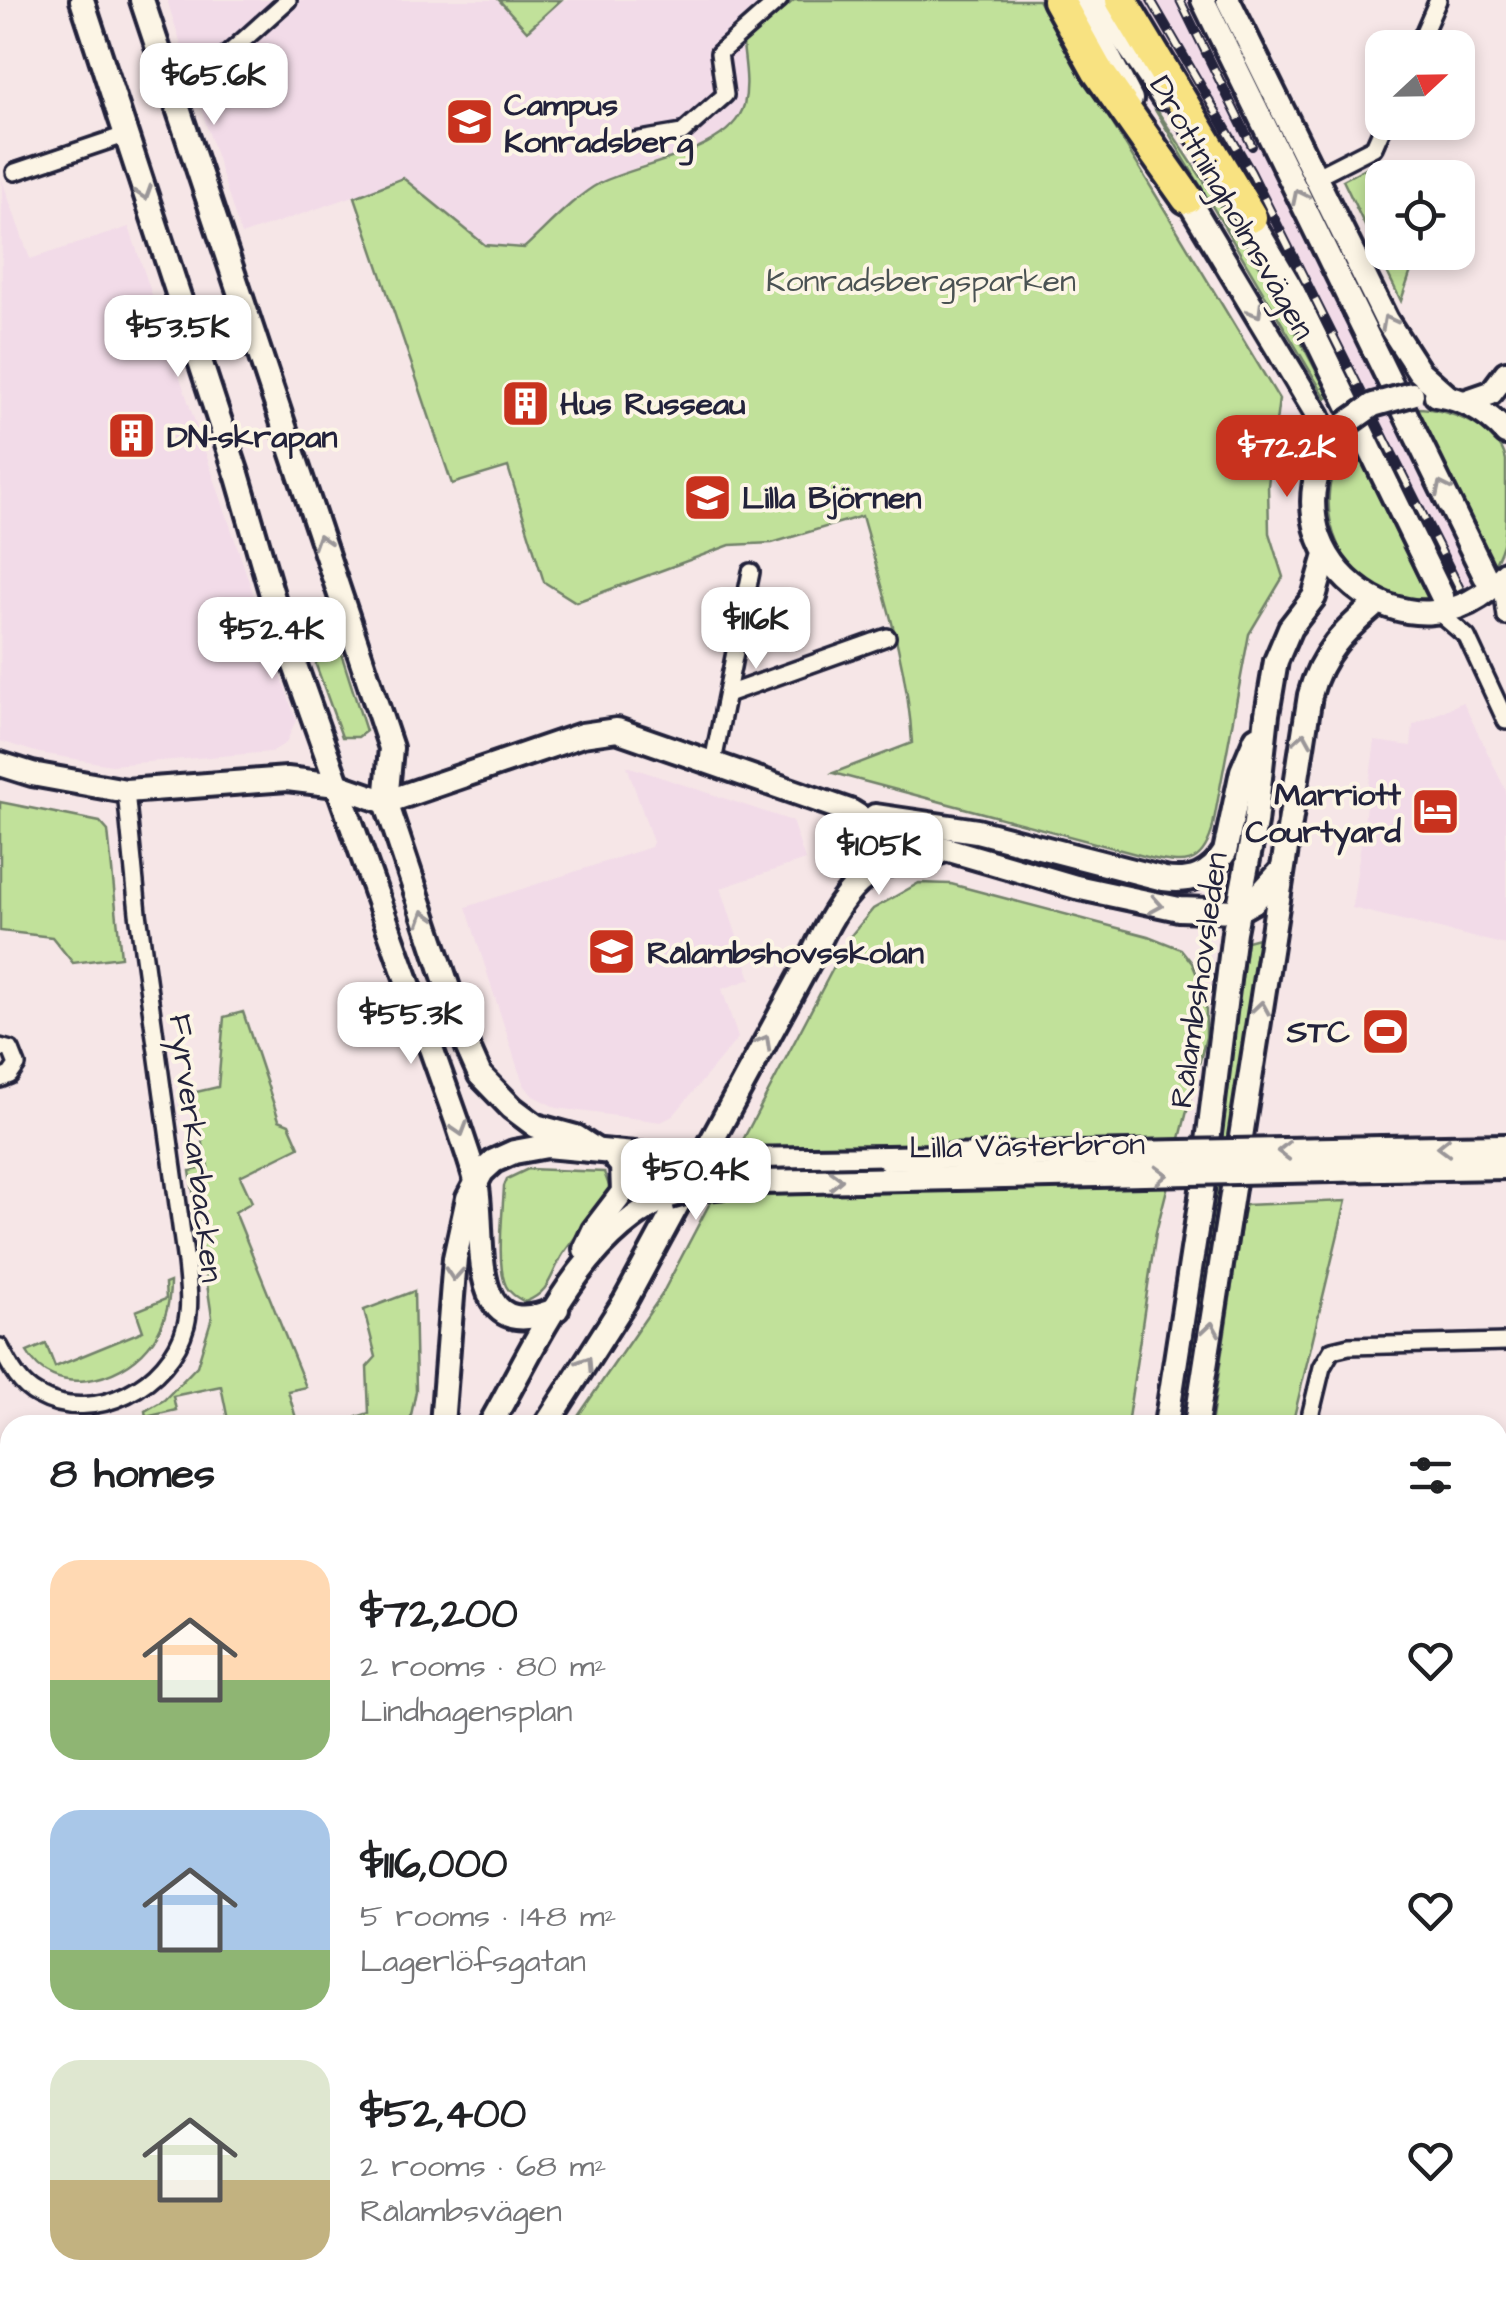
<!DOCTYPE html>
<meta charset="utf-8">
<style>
body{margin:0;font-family:"Architects Daughter",sans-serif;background:#f6f6f6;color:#202124;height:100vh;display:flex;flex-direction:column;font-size:38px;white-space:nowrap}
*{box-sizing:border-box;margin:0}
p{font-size:32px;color:#757577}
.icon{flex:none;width:55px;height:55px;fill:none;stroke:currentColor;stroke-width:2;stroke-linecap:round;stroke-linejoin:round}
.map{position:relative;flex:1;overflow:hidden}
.drawer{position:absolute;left:0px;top:1415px;width:1508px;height:892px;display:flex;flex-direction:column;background:#fff;border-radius:30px 30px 0 0;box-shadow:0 5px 15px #0003}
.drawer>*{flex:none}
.needle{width:65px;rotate:68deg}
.tools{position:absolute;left:1365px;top:30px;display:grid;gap:20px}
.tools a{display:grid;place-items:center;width:110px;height:110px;border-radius:20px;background:#fff;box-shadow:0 5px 15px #0003;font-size:50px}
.price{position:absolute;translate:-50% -85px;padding:0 22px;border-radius:20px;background:#fff;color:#222;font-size:32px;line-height:65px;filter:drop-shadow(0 2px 5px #0008)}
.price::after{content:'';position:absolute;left:50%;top:60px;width:30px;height:22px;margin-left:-15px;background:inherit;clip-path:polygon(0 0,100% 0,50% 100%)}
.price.current{background:#c8321e;color:#fff}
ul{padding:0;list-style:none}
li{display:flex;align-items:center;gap:30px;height:250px;padding:0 50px}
li span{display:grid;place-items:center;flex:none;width:280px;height:200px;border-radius:30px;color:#555}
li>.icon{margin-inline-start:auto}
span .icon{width:120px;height:120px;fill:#fffc;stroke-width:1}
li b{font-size:42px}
h2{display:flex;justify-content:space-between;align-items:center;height:120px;padding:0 50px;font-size:42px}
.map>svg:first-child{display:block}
.built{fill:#f2dbe8}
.green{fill:#c1e19a;stroke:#72826a;stroke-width:2.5}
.water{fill:#95cef4;stroke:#6789aa;stroke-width:2.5}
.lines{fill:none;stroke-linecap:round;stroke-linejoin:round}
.street-casing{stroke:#22223b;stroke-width:22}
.secondary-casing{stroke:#22223b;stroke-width:30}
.highway-casing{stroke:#22223b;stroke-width:38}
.street{stroke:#fcf5e5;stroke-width:15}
.secondary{stroke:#fcf5e5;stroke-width:22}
.highway{stroke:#f8e281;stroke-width:30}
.rail-casing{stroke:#22223b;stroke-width:10}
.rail{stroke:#fcf5e5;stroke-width:6;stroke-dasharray:19;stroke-linecap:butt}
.secondary-bridge-casing{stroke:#22223b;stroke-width:30;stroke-linecap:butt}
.secondary-bridge{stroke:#fcf5e5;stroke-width:22}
.oneway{stroke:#9a9698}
.labels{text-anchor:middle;stroke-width:8;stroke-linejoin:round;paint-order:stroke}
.poi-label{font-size:32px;font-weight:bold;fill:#22223b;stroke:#fcf5e5;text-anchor:start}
.street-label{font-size:32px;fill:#22223b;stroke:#fcf5e5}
.park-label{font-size:32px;fill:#4a5253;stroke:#fcf5e5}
</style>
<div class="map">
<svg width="1506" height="2307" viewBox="0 0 1506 2307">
<rect width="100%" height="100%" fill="#f6e6e7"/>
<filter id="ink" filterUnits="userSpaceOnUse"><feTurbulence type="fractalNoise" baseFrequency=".01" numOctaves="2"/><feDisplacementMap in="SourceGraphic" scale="20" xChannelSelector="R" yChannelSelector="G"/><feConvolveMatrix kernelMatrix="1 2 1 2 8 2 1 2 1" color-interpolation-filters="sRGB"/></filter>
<g filter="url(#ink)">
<g class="built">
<path d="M 167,0 L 794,0 L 743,44 L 747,81 L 743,109 L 724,135 L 689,152 L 642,165 L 596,185 L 524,248 L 485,245 L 403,179 L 241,235 Z"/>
<path d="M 1140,0 L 1191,0 L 1475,582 L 1455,592 L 1287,255 Z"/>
<path d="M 2,180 L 30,259 L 129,227 L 296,720 L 286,743 L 271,752 L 111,765 L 39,753 L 0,741 Z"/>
<path d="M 1463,702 L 1506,791 L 1506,945 L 1352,908 L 1375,741 L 1411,746 L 1413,725 Z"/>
<path d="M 627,766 L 792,821 L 805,860 L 721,888 L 751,979 L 722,989 L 738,1038 L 673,1116 L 661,1122 L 557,1108 L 533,1096 L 524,1085 L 518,1069 L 466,907 L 651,847 L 653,842 Z"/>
</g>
<g class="green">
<path d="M 499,0 L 561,0 L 527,31 Z"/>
<path d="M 794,0 L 1038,0 L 1279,399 L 1268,485 L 1269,533 L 1283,577 L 1249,634 L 1212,831 C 1201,867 1184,865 1151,858 L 833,773 L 912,743 C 908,664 883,591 862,516 L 772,543 L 730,545 L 576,602 L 544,582 L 508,467 L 452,484 L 355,197 L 403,178 L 485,245 L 524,248 C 546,228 575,196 600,183 C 640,163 731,152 744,105 C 749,85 745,65 743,44 Z"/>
<path d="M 1141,86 L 1265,274 L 1330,397 L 1326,398 Z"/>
<path d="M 1381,160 L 1418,177 L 1382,178 L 1382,252 L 1417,253 L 1401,301 L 1343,180 Z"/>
<path d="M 1417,408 C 1446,408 1499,427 1506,460 C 1506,474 1506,492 1506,506 C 1506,532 1506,544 1494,565 Z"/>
<path d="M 1351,440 L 1428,598 C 1343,607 1299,501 1351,440 Z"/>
<path d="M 331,646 L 340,650 L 366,731 L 358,737 L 342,737 L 316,665 L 317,654 Z"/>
<path d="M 0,802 L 100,822 L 108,831 L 121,957 L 73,963 L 52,937 L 0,931 Z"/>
<path d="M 919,883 L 951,884 L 1148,936 L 1181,949 L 1192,963 L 1206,996 L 1206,1037 L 1156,1232 L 1127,1425 L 572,1425 L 661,1296 L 849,938 L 873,909 Z"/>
<path d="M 1262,937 L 1184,1425 L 1170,1425 L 1247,941 Z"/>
<path d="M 243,1012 L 279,1120 L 289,1124 L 299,1147 L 240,1176 L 252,1202 L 235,1212 L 306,1387 L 288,1391 L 298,1425 L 229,1425 L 221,1386 L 173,1396 L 176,1410 L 146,1417 L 145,1411 L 164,1400 L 197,1366 L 212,1317 L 190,1171 L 208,1167 L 192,1093 L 218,1087 L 224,1017 Z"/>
<path d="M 528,1169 L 604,1172 L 611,1191 C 596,1213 578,1232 563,1254 C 550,1275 551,1292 525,1302 C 518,1298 510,1294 506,1286 C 496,1265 503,1211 504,1186 L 507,1179 Z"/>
<path d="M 1346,1201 L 1292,1425 L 1211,1425 L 1244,1205 Z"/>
<path d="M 170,1282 C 170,1307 164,1328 148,1347 C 119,1382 53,1399 27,1352 L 46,1344 L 55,1367 L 143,1331 L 136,1311 L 166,1299 L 165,1284 Z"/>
<path d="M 414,1291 L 416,1391 L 409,1425 L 332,1425 L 369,1413 L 367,1367 L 376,1357 L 364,1310 Z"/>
<path d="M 1498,1441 L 1506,1441 L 1506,1638 L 1498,1637 Z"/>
<path d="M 10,1496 L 10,1789 L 0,1782 L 0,1503 Z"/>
</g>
<g class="water">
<path d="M 0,1782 L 10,1789 L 10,2087 L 0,2096 Z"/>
<path d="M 10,2110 L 10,2298 L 977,2298 L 978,2307 L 0,2307 L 0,2119 Z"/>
</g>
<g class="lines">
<defs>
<g id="street">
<path d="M 1417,48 L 1438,0"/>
<path d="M 175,94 L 189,89 L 288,0"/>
<path d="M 634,141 L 682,133 L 725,95 L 719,53 L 779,0"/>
<path d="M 15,172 L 125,135"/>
<path d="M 1315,177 L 1374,147 L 1385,122"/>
<path d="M 1501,580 L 1506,617"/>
<path d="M 1437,611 L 1467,637 L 1506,721"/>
<path d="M 730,693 L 887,637"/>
<path d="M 713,762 L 751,572"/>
<path d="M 0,1047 L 11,1050 L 17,1065 L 10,1075 L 0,1079"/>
<path d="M 0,1347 C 10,1366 19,1385 38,1395 C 94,1426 170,1385 186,1325 C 191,1305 188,1283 186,1263 L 138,913 L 126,791"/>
<path d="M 1308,1425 L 1322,1367 L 1332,1350 L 1349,1346 L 1506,1342"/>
<path d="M 0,1736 L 10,1741"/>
<path d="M 1498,1765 L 1506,1765"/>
<path d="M 1498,2044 L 1506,2044"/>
<path d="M 1498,2243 L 1506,2244"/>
<path d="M 1118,2298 L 1118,2307"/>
<path d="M 1394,2307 L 1395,2298"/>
</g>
<g id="secondary">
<path d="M 82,0 L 238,477 L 281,626 L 457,1121 C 463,1141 471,1161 476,1181 C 487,1237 463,1349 557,1309"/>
<path d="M 142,0 L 391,748 L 386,802 L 468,1048 L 480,1075 L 512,1108 L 536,1126 L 576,1137 L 596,1150"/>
<path d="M 1079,0 L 1131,99"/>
<path d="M 1097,0 L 1163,97"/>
<path d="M 1203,0 L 1485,576"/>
<path d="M 1228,0 L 1386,320 L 1419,371 L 1448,397"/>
<path d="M 1181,188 L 1318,416 L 1329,447"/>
<path d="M 1244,208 L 1294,293 L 1442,596"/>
<path d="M 1436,395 C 1464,399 1487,412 1506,433"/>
<path d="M 1465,402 L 1491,393 L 1506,373"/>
<path d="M 1338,434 C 1251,548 1413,680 1506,573"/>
<path d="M 281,626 C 315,638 332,642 342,602"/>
<path d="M 0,764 L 32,774 L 126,791 L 287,779 L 337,785 L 386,802 L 582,735 L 617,730 L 852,812 L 881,830 L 1076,887 L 1179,909 L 1237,911 L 1253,902 L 1282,870"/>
<path d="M 875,816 L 977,831 L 1164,879 C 1191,883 1210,876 1225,852 L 1242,771 L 1256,738"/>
<path d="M 1382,1148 L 1506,1146"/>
<path d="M 720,1160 L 887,1158"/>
<path d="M 1382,1169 L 1506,1167"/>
<path d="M 585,1249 L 594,1230 L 623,1192 L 622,1166 L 611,1153"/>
<path d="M 442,1425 L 455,1258 L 468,1198 L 482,1172 L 494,1161 L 514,1152 L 547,1146 L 688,1159"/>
<path d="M 490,1425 C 537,1343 579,1236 670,1196"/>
<path d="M 546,1425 L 625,1301 L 812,956 C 842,892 864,859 940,852"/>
<path d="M 1166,1425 L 1201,1198 L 1234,932 L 1255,823 L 1267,714 L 1276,661 L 1290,628 L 1314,597 L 1326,555"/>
<path d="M 1196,1425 L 1310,695 C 1321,653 1345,630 1377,603"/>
<path d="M 0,2150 L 10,2136"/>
<path d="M 0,2195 L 10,2181"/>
<path d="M 1068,2298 L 1069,2307"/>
</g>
<g id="highway">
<path d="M 1058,0 L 1097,70 L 1187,198"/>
<path d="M 1121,0 L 1251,217"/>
</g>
</defs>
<use href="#street" class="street-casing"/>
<use href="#secondary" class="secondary-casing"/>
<use href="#highway" class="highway-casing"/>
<use href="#street" class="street"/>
<use href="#secondary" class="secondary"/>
<use href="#highway" class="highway"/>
<defs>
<g id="rail">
<path d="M 1151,0 L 1251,172 L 1460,589"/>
<path d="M 1180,0 L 1252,146"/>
</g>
</defs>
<use href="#rail" class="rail-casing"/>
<use href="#rail" class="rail"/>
<defs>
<g id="secondary-bridge">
<path d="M 1346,424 L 1373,405 L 1412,394"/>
<path d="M 887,1158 L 1382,1148"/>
<path d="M 688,1159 L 720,1160"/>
<path d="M 670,1196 L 696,1189 L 761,1182 L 1382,1169"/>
</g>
</defs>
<use href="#secondary-bridge" class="secondary-bridge-casing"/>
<use href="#secondary-bridge" class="secondary-bridge"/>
</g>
<defs><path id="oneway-chevron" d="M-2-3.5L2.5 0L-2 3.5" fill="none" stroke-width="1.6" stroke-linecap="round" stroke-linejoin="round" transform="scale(2.5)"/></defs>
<g class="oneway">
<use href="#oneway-chevron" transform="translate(144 193) rotate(72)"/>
<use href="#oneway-chevron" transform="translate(1299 196) rotate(-116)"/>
<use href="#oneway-chevron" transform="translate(1256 311) rotate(59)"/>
<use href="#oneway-chevron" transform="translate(1388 322) rotate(-118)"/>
<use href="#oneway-chevron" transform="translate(1442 488) rotate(-116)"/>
<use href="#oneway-chevron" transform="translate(321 541) rotate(-108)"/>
<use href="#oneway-chevron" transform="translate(1303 739) rotate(-81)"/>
<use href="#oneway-chevron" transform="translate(1156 905) rotate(10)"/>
<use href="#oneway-chevron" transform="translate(425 917) rotate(-108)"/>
<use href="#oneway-chevron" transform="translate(1261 1008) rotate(-81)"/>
<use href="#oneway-chevron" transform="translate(764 1042) rotate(-61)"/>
<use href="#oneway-chevron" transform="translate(460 1129) rotate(73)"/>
<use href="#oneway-chevron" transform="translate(1444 1147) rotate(179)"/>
<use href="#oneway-chevron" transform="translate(1284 1151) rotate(179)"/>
<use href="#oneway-chevron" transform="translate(1161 1175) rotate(-2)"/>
<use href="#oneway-chevron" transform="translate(836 1180) rotate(-1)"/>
<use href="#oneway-chevron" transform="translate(454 1274) rotate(94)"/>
<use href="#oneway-chevron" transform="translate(1211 1329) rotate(-81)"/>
<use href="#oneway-chevron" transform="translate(586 1363) rotate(-57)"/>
</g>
</g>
<defs>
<symbol id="university-square" viewBox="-11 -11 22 22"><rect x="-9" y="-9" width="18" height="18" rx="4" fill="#c8321e" stroke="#fcf5e5"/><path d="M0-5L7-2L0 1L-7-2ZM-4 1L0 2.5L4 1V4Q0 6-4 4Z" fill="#fff"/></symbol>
<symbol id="building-square" viewBox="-11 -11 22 22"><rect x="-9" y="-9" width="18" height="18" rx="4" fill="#c8321e" stroke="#fcf5e5"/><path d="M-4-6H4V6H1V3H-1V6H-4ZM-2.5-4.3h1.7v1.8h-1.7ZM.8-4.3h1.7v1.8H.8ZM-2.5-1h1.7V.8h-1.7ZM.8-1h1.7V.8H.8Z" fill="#fff"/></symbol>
<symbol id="school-square" viewBox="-11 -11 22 22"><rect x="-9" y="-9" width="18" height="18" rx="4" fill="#c8321e" stroke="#fcf5e5"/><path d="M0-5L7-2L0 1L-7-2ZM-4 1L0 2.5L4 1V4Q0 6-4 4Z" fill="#fff"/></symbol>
<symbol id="hotel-square" viewBox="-11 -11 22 22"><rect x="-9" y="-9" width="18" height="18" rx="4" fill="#c8321e" stroke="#fcf5e5"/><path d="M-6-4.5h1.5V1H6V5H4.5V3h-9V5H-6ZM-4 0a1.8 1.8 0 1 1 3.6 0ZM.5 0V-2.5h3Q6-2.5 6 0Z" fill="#fff"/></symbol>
<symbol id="stadium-square" viewBox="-11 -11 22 22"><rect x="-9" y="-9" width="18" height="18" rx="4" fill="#c8321e" stroke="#fcf5e5"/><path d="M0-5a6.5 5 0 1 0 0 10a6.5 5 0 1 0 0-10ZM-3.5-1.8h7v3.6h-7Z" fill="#fff"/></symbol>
</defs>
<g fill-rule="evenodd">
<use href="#university-square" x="442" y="94" width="55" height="55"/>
<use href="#building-square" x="498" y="376" width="55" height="55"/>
<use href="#building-square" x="104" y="408" width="55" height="55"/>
<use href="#school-square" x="680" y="470" width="55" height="55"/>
<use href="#hotel-square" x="1408" y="784" width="55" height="55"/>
<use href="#school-square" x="584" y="924" width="55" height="55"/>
<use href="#stadium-square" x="1358" y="1004" width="55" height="55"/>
</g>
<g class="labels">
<g class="poi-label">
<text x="504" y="115">Campus<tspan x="504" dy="37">Konradsberg</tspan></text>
<text x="560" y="414">Hus Russeau</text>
<text x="167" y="447">DN-skrapan</text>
<text x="742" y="508">Lilla Björnen</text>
<text x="1401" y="805" text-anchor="end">Marriott<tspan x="1401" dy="37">Courtyard</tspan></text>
<text x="647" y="963">Rålambshovsskolan</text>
<text x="1350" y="1042" text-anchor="end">STC</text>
</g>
<g class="street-label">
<text transform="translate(1233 207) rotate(60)" y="11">Drottningholmsvägen</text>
<text transform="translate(1198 980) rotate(-82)" y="11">Rålambshovsleden</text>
<text transform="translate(1027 1145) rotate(-1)" y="11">Lilla Västerbron</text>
<text transform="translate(197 1148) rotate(83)" y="11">Fyrverkarbacken</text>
</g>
<g class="park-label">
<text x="921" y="291">Konradsbergsparken</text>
</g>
</g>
</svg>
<div class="tools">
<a><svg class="needle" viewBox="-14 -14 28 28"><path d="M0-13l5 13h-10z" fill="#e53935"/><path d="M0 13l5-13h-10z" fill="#757577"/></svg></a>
<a><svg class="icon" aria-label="locate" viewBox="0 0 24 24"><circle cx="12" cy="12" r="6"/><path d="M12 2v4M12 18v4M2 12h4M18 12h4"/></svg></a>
</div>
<b class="price" style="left:214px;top:128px">$65.6K</b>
<b class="price" style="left:178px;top:380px">$53.5K</b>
<b class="price current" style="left:1287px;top:500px">$72.2K</b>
<b class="price" style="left:756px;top:672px">$116K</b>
<b class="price" style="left:272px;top:682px">$52.4K</b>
<b class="price" style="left:879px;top:898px">$105K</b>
<b class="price" style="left:411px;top:1067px">$55.3K</b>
<b class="price" style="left:696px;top:1223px">$50.4K</b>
<section class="drawer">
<h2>8 homes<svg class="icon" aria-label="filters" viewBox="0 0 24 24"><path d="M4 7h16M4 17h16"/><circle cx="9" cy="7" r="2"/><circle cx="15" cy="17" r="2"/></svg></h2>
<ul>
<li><span style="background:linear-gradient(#ffd9b3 60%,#8fb573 0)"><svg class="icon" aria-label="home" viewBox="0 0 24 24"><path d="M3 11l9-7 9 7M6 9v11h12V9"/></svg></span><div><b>$72,200</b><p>2 rooms · 80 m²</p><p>Lindhagensplan</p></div><svg class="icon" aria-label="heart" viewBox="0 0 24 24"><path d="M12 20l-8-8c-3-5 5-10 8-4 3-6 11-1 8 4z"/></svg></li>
<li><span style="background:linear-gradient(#a9c7e8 70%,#8fb573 0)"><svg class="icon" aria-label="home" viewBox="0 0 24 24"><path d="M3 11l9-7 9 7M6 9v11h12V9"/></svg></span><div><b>$116,000</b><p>5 rooms · 148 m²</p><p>Lagerlöfsgatan</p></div><svg class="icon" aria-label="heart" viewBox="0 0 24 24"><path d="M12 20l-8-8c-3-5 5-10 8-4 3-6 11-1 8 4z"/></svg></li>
<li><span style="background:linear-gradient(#dfe7d0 60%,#c2b280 0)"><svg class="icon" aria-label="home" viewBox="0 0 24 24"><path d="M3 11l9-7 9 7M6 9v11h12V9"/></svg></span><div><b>$52,400</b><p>2 rooms · 68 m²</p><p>Rålambsvägen</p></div><svg class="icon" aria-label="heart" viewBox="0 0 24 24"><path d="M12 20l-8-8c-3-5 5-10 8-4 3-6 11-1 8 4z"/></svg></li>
</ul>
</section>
</div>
